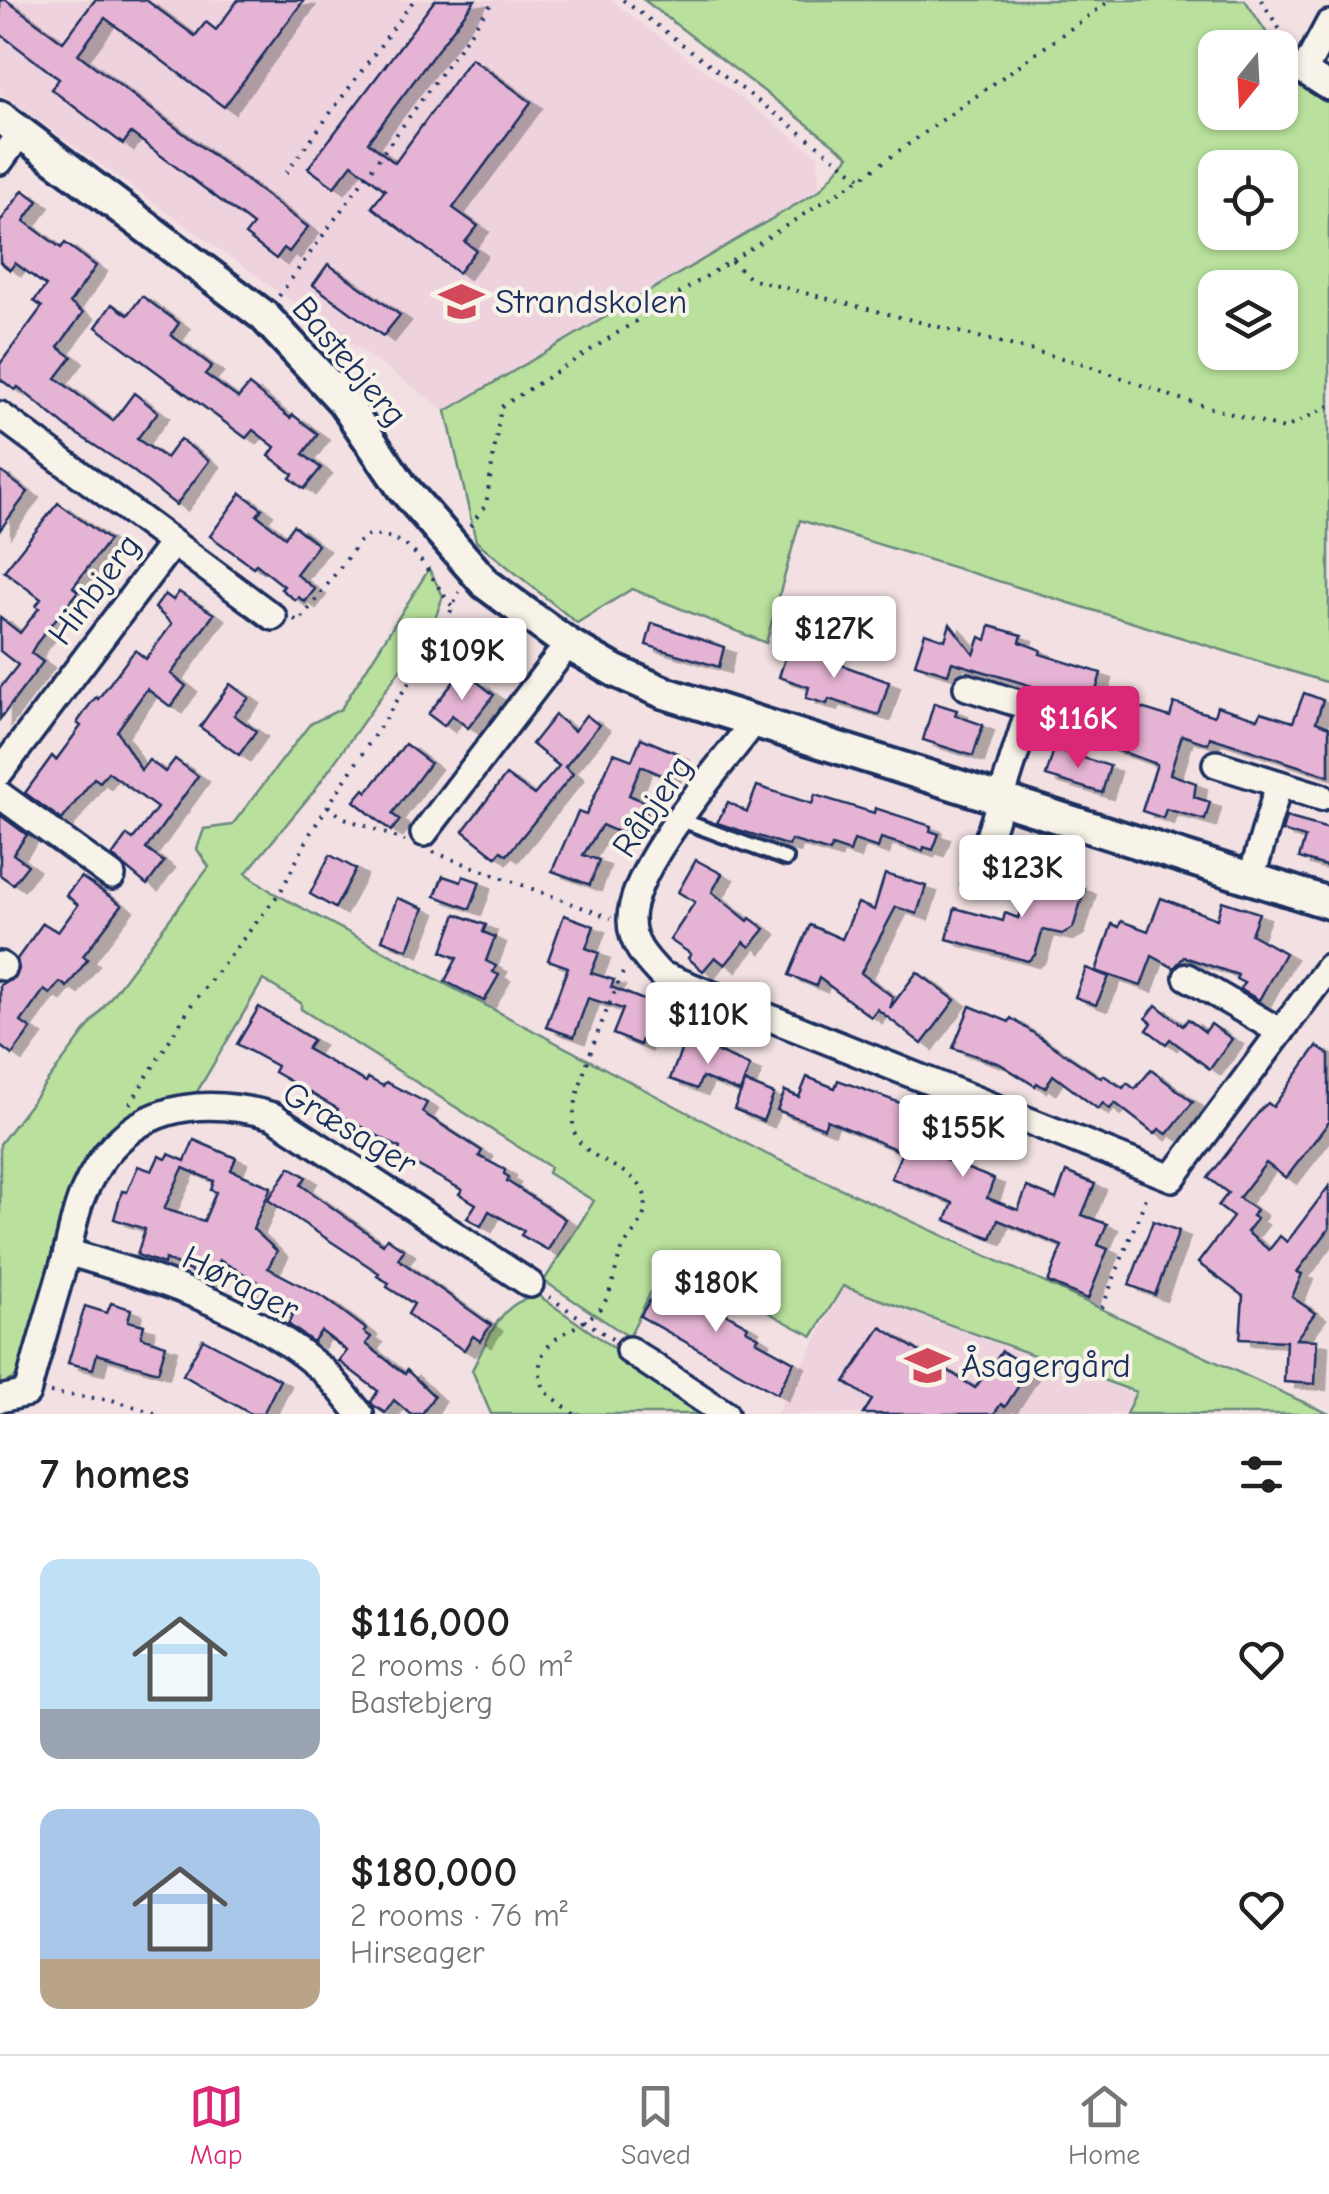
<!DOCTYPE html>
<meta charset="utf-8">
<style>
body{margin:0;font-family:"Comic Neue",sans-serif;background:#f2f2f2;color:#222;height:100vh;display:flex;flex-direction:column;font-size:38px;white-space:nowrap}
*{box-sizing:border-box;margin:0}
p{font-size:32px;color:#767676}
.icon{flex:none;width:55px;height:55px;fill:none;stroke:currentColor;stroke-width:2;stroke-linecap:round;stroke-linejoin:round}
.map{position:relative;height:1414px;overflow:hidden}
.details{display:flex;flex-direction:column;background:#fff;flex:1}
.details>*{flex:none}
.needle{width:65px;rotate:198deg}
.buttons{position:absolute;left:1198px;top:30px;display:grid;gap:20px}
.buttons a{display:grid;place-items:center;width:100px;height:100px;border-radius:20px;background:#fff;box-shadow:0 2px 8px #0004;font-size:50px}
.price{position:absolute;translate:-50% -85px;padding:0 22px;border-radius:10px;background:#fff;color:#222;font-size:32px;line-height:65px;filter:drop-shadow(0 2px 5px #0008)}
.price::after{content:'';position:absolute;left:50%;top:60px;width:30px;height:22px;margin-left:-15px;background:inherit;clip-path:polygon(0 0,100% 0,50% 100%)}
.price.on{background:#db2777;color:#fff}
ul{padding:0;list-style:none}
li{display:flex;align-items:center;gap:30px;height:250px;padding:0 40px}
li span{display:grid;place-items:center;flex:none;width:280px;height:200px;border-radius:20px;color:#555}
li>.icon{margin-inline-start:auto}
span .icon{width:120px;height:120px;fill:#fffc;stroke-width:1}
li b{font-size:42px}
h2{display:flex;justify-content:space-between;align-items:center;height:120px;padding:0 40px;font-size:42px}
.dock{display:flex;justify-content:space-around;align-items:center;height:140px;border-top:2px solid #e0e0e0;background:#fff;font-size:28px;color:#767676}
.dock a{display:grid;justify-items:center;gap:5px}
.dock .on{color:#db2777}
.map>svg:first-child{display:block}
.built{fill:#eed3de}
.green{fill:#b9e19d;stroke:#6a887e;stroke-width:2.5;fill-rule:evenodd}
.building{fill:#e5b4d4;stroke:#1b2f5e;stroke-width:2.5;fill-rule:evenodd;filter:url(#shadow)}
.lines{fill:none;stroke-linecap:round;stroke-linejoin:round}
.service-casing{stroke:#1b2f5e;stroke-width:20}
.minor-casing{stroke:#1b2f5e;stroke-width:32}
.tertiary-casing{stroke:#1b2f5e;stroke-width:38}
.path{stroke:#1b2f5e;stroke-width:4;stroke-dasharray:2.5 8;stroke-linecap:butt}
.service{stroke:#f7f3e8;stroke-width:12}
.minor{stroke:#f7f3e8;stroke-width:25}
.tertiary{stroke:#f7f3e8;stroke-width:30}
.labels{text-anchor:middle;stroke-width:8;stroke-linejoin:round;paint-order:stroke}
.poi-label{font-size:35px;fill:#1b2f5e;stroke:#f7f3e8;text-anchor:start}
.street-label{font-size:35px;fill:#1b2f5e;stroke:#f7f3e8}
</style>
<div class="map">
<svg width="1329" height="1414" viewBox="0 0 1329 1414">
<defs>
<filter id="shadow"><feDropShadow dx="11" dy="6" stdDeviation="0" flood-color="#0004"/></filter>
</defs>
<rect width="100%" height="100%" fill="#f2e0e2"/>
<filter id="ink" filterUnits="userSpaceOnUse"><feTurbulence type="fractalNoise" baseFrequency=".01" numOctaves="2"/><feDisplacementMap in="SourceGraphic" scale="20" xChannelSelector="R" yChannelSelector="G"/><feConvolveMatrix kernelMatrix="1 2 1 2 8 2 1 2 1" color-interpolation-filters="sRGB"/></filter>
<g filter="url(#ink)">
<g class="built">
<path d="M 0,0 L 611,0 L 818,156 L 819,191 L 446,411 L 0,93 Z"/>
<path d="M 844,1288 L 1134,1394 L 1123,1414 L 776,1414 Z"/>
</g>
<g class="green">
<path d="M 644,0 L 1245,0 L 1276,47 L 1215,48 L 1215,112 L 1280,112 L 1280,53 L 1295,77 L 1329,103 L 1329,683 L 800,520 L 766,643 L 632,589 L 577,623 L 476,541 L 446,411 L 819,191 L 849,156 ZM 1215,168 L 1280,168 L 1280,232 L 1215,232 ZM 1215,288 L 1280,288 L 1280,352 L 1215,352 Z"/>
<path d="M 429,569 L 443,596 L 434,622 L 314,791 L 246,873 L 272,892 L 768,1155 L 1329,1414 L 1126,1414 L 1136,1392 L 843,1286 L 813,1336 C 763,1313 718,1278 666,1260 L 629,1337 L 544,1281 L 594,1201 L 548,1173 L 550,1167 L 301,1009 L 301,1003 L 263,980 L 197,1092 C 166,1100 142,1112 116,1132 L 19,1376 L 0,1385 L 0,1144 L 209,867 L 197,849 L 204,829 L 232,825 L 310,724 L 341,709 Z"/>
<path d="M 535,1293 L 708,1414 L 491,1414 L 472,1370 C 486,1344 499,1303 531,1298 Z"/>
</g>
<g class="building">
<path d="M 0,0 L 6,0 L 63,42 L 95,0 L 146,0 L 195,36 L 206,22 L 216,30 L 238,0 L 304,0 L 224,107 L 105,18 L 78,54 L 308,227 L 289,252 L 284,248 L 276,259 L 245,235 L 253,225 L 131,133 L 123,144 L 51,89 L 59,79 L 0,34 Z"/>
<path d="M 435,0 L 475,0 L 368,142 L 395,163 L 471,58 L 531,102 L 453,208 L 478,226 L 465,242 L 476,250 L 458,273 L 372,207 L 385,190 L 352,164 L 334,187 L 308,168 Z"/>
<path d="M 23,190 L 38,201 L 24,221 L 61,248 L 65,243 L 96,266 L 70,303 L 83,313 L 58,347 L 72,357 L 56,378 L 113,421 L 134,393 L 158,412 L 137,439 L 166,458 L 180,439 L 209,461 L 176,505 L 132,470 L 68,428 L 18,387 L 15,390 L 0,379 L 0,364 L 42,307 L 34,301 L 46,286 L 15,263 L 10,270 L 0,262 L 0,222 Z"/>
<path d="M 328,264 L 400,315 L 383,336 L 313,285 Z"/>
<path d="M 142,296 L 179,323 L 171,335 L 212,366 L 205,374 L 238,398 L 249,385 L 290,418 L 293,415 L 318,434 L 303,454 L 321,468 L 304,489 L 290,478 L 293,474 L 269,456 L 275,447 L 253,430 L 246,438 L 96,327 L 112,304 L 128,315 Z"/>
<path d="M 0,471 L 28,492 L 0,530 Z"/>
<path d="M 241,493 L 262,509 L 257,515 L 285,537 L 293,525 L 318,545 L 296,574 L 315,589 L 305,602 L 298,597 L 295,600 L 281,589 L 284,586 L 256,564 L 253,567 L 210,536 Z"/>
<path d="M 58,503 L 109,540 L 73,587 L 78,591 L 36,644 L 31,653 L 43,662 L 0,719 L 0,688 L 18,665 L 0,651 L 0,617 L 20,633 L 39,608 L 36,606 L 41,599 L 4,571 Z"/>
<path d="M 179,592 L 214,614 L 171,674 L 186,686 L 171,707 L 147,689 L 117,731 L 141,770 L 149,760 L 165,772 L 175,759 L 198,776 L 146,849 L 164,862 L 147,885 L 112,856 L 127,835 L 133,839 L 157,808 L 108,772 L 100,782 L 94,778 L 62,820 L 25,793 L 52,756 L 56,760 L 81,726 L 77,723 L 88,707 L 96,697 L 98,699 L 135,650 L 146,659 L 172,624 L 155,608 L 165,594 L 173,600 Z"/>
<path d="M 652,623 L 724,647 L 719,667 L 646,645 Z"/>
<path d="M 950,624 L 974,655 L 980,637 L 986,640 L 990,626 L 1022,635 L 1020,642 L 1041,650 L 1040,654 L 1101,673 L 1094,698 L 1077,692 L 1075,699 L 952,662 L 948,674 L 915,664 L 925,633 L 945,640 Z"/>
<path d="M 789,646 L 889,682 L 879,715 L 829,699 L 827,704 L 806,698 L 809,687 L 779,677 Z"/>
<path d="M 456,679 L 460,682 L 475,680 L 494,695 L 468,728 L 452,715 L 444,726 L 428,714 Z"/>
<path d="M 230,684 L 249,698 L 234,715 L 256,731 L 239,755 L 200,727 Z"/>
<path d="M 1304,693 L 1323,700 L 1316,722 L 1329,727 L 1329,776 L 1210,737 L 1208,744 L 1182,735 L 1170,774 L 1196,783 L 1194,797 L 1210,802 L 1205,820 L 1166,809 L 1163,818 L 1142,811 L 1157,764 L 1105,746 L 1119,701 L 1170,717 L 1174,703 L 1214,716 L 1217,706 L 1258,719 L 1261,712 L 1293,722 Z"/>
<path d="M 934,703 L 957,710 L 955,715 L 983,725 L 973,756 L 923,740 Z"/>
<path d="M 555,715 L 574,731 L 586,715 L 599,725 L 565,767 L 573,774 L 507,855 L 501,851 L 496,857 L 463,831 L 506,775 L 534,795 L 559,766 L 532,744 Z"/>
<path d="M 641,738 L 679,754 L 668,778 L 641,766 L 629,795 L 650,804 L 638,832 L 625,826 L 622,834 L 602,825 L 583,855 L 599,860 L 590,885 L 552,871 L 578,812 L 586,815 L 614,753 L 632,760 Z"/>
<path d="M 405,744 L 430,763 L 392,814 L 400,820 L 391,831 L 354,801 L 364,789 L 367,792 Z"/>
<path d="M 1054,749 L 1110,766 L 1102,793 L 1046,776 Z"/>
<path d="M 757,786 L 812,804 L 815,795 L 874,813 L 875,808 L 931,826 L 930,831 L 939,834 L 933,850 L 924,847 L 923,851 L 881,838 L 878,848 L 854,840 L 850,852 L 832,846 L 830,852 L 791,840 L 789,846 L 717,823 L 728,802 L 747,812 Z"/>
<path d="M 0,815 L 27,835 L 13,854 L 28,865 L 13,884 L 0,875 Z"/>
<path d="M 1286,817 L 1329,829 L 1329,867 L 1299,858 L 1305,838 L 1282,831 Z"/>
<path d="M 330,855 L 356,869 L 335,908 L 310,894 Z"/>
<path d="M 696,860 L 722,874 L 712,892 L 748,921 L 750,918 L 765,929 L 750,947 L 744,942 L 725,965 L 715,957 L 703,971 L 688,958 L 691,954 L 670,940 L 695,902 L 678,892 Z"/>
<path d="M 1031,872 L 1085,888 L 1073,928 L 1062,934 L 1043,930 L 1035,955 L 1028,961 L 947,939 L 955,908 L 1003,921 L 1005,913 L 1018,918 Z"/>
<path d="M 885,874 L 926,886 L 917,914 L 896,907 L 861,973 L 893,997 L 890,1008 L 917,972 L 955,1000 L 922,1044 L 877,1009 L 871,1017 L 819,978 L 816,986 L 789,975 L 810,925 L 842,939 L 858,903 L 874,910 Z"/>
<path d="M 443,876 L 461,882 L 463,876 L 480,882 L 470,909 L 435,896 Z"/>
<path d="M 81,877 L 122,905 L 83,956 L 88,959 L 67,987 L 60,982 L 50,994 L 44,990 L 21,1022 L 31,1029 L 12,1055 L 0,1046 L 0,985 L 16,977 L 19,969 L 17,959 L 43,923 L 58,932 L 78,905 L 66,895 Z"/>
<path d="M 397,898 L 424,908 L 408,950 L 382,940 Z"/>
<path d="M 1161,898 L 1217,919 L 1222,901 L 1259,913 L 1251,934 L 1285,953 L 1259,1000 L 1240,989 L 1244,983 L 1236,979 L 1238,975 L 1184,957 L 1174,968 L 1152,956 L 1141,986 L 1096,971 L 1112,924 L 1119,927 L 1121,921 L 1148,931 Z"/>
<path d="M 456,914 L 486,925 L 483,932 L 495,937 L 486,961 L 496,966 L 493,972 L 499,975 L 484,1001 L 445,981 L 457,958 L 442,952 Z"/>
<path d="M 564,915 L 594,926 L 586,948 L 599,953 L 591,973 L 614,980 L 611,987 L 676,1013 L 673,1019 L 683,1023 L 675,1043 L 645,1031 L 640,1045 L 613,1034 L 623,1009 L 588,998 L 574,1037 L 546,1027 L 568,967 L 548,960 Z"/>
<path d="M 1086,968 L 1109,977 L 1096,1005 L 1075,997 Z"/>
<path d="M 1156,1005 L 1183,1026 L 1188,1019 L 1205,1032 L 1211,1024 L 1232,1039 L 1210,1069 L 1170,1039 L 1166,1044 L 1147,1030 L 1152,1023 L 1146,1018 Z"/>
<path d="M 970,1006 L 1009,1022 L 1011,1018 L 1101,1078 L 1103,1075 L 1123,1088 L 1127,1083 L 1135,1089 L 1151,1070 L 1193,1102 L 1167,1134 L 1159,1129 L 1155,1134 L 1115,1103 L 1110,1109 L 1103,1103 L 1098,1109 L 1053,1075 L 1045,1088 L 1037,1083 L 1035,1086 L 1000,1064 L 953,1048 Z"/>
<path d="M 259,1007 L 313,1040 L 307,1049 L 366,1082 L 368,1078 L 383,1086 L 386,1082 L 427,1103 L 422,1112 L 482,1151 L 479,1156 L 505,1170 L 504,1174 L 509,1177 L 507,1181 L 565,1219 L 548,1250 L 521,1235 L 524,1231 L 489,1211 L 481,1226 L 467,1218 L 476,1204 L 459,1194 L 462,1190 L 397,1154 L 400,1148 L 336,1113 L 338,1109 L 274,1072 L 277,1066 L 237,1044 Z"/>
<path d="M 686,1038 L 750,1066 L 740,1092 L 702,1077 L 697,1089 L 670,1079 Z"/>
<path d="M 1317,1046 L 1329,1055 L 1329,1122 L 1286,1178 L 1266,1163 L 1239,1198 L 1256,1210 L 1252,1216 L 1257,1219 L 1247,1232 L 1269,1250 L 1280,1236 L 1287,1242 L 1329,1186 L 1329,1229 L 1297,1272 L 1302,1274 L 1292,1297 L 1315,1313 L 1296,1339 L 1317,1340 L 1315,1384 L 1284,1382 L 1286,1341 L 1240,1339 L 1243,1296 L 1198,1263 L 1233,1217 L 1218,1206 L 1228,1193 L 1208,1178 L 1262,1108 L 1268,1103 L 1273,1107 Z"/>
<path d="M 807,1077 L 835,1088 L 838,1080 L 925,1112 L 915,1138 L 948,1152 L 945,1160 L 994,1179 L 987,1198 L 1018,1210 L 1027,1187 L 1056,1199 L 1066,1172 L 1095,1184 L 1082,1215 L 1107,1224 L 1098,1245 L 1108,1249 L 1088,1299 L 1048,1282 L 1062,1246 L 998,1220 L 991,1238 L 946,1220 L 953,1203 L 891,1178 L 902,1152 L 827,1120 L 824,1128 L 777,1110 L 785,1091 L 799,1097 Z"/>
<path d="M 745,1082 L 774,1094 L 763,1121 L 734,1109 Z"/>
<path d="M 194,1140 L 236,1158 L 231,1170 L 271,1187 L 253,1229 L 277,1251 L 268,1268 L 325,1298 L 366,1329 L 364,1332 L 371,1337 L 366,1344 L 405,1374 L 407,1370 L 434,1396 L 422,1414 L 410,1414 L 394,1400 L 385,1413 L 373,1405 L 371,1402 L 378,1391 L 339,1361 L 347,1351 L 321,1331 L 313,1342 L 288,1324 L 293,1315 L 251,1292 L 257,1281 L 219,1260 L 209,1280 L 165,1259 L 164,1264 L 137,1255 L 145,1229 L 114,1219 L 122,1191 L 127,1192 L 138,1166 L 152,1171 L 159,1156 L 166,1159 L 169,1154 L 185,1161 ZM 183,1168 L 214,1181 L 211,1190 L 216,1192 L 204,1221 L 164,1209 Z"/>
<path d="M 290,1167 L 306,1177 L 301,1185 L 383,1244 L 387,1238 L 404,1250 L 398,1259 L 491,1325 L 480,1341 L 473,1336 L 464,1350 L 416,1321 L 408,1314 L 414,1304 L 387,1287 L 389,1283 L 377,1276 L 379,1273 L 268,1200 Z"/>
<path d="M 1153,1221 L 1179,1231 L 1155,1295 L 1129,1285 Z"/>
<path d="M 668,1281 L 748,1326 L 746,1330 L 759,1337 L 756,1341 L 794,1362 L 777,1394 L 640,1316 L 660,1284 L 665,1287 Z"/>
<path d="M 111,1303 L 131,1309 L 128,1321 L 144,1325 L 141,1337 L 166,1345 L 158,1372 L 97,1354 L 93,1369 L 68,1363 L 85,1306 L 107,1313 Z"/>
<path d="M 881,1327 L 975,1388 L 1002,1351 L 1024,1366 L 1022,1370 L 1027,1373 L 1005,1407 L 1001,1404 L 994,1414 L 863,1414 L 872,1400 L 845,1382 Z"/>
<path d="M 203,1339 L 280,1380 L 263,1414 L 251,1414 L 183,1375 Z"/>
</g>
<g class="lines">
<defs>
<path id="service" d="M 681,820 L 786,859"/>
<g id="minor">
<path d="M 1329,24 L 1304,71 L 1329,87"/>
<path d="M 0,161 L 20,133"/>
<path d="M 0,415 L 273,617"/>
<path d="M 967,687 L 1093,727"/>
<path d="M 753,723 C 720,767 630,868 631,920 C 631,943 645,958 660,974 L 1172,1178 L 1329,967"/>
<path d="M 1216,764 L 1321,797"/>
<path d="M 0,772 L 172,544"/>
<path d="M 0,795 L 112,876"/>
<path d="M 424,833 L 568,644"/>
<path d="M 1251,879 L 1279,784"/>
<path d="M 975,881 L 1030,707"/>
<path d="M 0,965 L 3,967"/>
<path d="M 1187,977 L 1281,1032"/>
<path d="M 67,1252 C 157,1279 246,1305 319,1367 C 335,1380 347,1399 360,1414"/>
<path d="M 629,1350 L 725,1414"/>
<path d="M 0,1399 L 27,1393 C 39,1348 52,1304 65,1260 C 71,1239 74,1214 83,1194 C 119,1109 191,1093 273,1116 L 530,1284"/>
</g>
<path id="tertiary" d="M 0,117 L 264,316 L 343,401 L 402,487 L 486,584 L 568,644 L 615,671 L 665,693 L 1329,903"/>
</defs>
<use href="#service" class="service-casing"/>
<use href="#minor" class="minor-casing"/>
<use href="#tertiary" class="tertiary-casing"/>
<g class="path">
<path d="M 623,0 L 860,177"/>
<path d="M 1261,0 L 1291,47"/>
<path d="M 286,173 L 414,0"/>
<path d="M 731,261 L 750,279 L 1081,363 L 1177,398 L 1284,429 L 1329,406"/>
<path d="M 279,296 L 494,0"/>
<path d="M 470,526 L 486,505 L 501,407 L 861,178 L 1111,0"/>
<path d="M 294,619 L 299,622 L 364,536 C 417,530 425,574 453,607"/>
<path d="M 328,806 L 342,817 L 405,841"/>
<path d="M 433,852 L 611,918"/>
<path d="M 130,1104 L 192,1004 L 281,891 L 311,832 L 442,632 L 459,592"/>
<path d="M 549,1297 L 612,1339"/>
<path d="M 1102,1308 L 1148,1193"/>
<path d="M 50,1393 L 112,1400 L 158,1414"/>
<path d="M 574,1414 L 545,1391 C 522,1336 581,1334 602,1306 C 614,1290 614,1268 622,1250 C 629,1236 642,1226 645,1210 C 653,1166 584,1167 574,1131 C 566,1103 612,996 626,966"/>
</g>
<use href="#service" class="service"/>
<use href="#minor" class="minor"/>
<use href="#tertiary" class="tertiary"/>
</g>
</g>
<defs>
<symbol id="school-bare" viewBox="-9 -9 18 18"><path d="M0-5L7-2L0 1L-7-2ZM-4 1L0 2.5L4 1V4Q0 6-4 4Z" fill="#d1495b" stroke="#f7f3e8" stroke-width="2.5" paint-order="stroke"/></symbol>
</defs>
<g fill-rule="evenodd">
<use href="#school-bare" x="430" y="270" width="63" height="63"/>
<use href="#school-bare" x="896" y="1334" width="63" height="63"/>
</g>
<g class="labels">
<g class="poi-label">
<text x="495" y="313">Strandskolen</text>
<text x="961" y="1377">Åsagergård</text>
</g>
<g class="street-label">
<text transform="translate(350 361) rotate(50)" y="12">Bastebjerg</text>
<text transform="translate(94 589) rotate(-53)" y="12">Hinbjerg</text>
<text transform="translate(652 806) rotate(-56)" y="12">Råbjerg</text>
<text transform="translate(350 1128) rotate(31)" y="12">Græsager</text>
<text transform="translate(241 1283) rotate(27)" y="12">Hørager</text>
</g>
</g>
</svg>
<div class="buttons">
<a><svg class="needle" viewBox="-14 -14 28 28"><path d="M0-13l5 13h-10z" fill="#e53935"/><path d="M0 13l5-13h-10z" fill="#767676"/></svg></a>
<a><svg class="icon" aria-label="locate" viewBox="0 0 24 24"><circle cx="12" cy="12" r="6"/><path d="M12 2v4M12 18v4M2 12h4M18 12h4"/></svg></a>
<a><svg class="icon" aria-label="layers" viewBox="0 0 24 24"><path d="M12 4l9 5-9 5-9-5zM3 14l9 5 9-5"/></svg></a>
</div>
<b class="price" style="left:834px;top:681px">$127K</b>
<b class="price" style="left:462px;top:703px">$109K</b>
<b class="price on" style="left:1078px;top:771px">$116K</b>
<b class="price" style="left:1022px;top:920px">$123K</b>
<b class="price" style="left:708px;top:1067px">$110K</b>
<b class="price" style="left:963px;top:1180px">$155K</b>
<b class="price" style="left:716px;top:1335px">$180K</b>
</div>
<section class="details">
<h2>7 homes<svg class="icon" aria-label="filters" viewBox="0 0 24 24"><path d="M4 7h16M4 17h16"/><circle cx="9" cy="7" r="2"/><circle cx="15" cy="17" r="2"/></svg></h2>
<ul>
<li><span style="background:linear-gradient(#bfe0f5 75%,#9aa5b1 0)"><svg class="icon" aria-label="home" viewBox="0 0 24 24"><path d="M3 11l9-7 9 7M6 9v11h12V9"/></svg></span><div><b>$116,000</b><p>2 rooms · 60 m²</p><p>Bastebjerg</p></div><svg class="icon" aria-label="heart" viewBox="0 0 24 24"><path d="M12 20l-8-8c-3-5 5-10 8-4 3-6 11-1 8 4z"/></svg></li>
<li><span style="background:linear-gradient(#a9c7e8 75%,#b9a48a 0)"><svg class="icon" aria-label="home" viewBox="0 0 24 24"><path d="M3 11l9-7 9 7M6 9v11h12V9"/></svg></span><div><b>$180,000</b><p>2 rooms · 76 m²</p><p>Hirseager</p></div><svg class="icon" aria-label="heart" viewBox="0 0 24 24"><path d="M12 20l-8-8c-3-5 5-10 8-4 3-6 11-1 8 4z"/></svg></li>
</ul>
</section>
<nav class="dock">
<a class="on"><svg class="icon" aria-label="map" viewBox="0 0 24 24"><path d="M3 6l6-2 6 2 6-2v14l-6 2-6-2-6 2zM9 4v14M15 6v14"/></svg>Map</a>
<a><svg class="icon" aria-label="saved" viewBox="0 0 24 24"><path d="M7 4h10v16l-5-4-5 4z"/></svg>Saved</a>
<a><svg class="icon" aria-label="home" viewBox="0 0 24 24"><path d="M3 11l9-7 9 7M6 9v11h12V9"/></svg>Home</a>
</nav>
